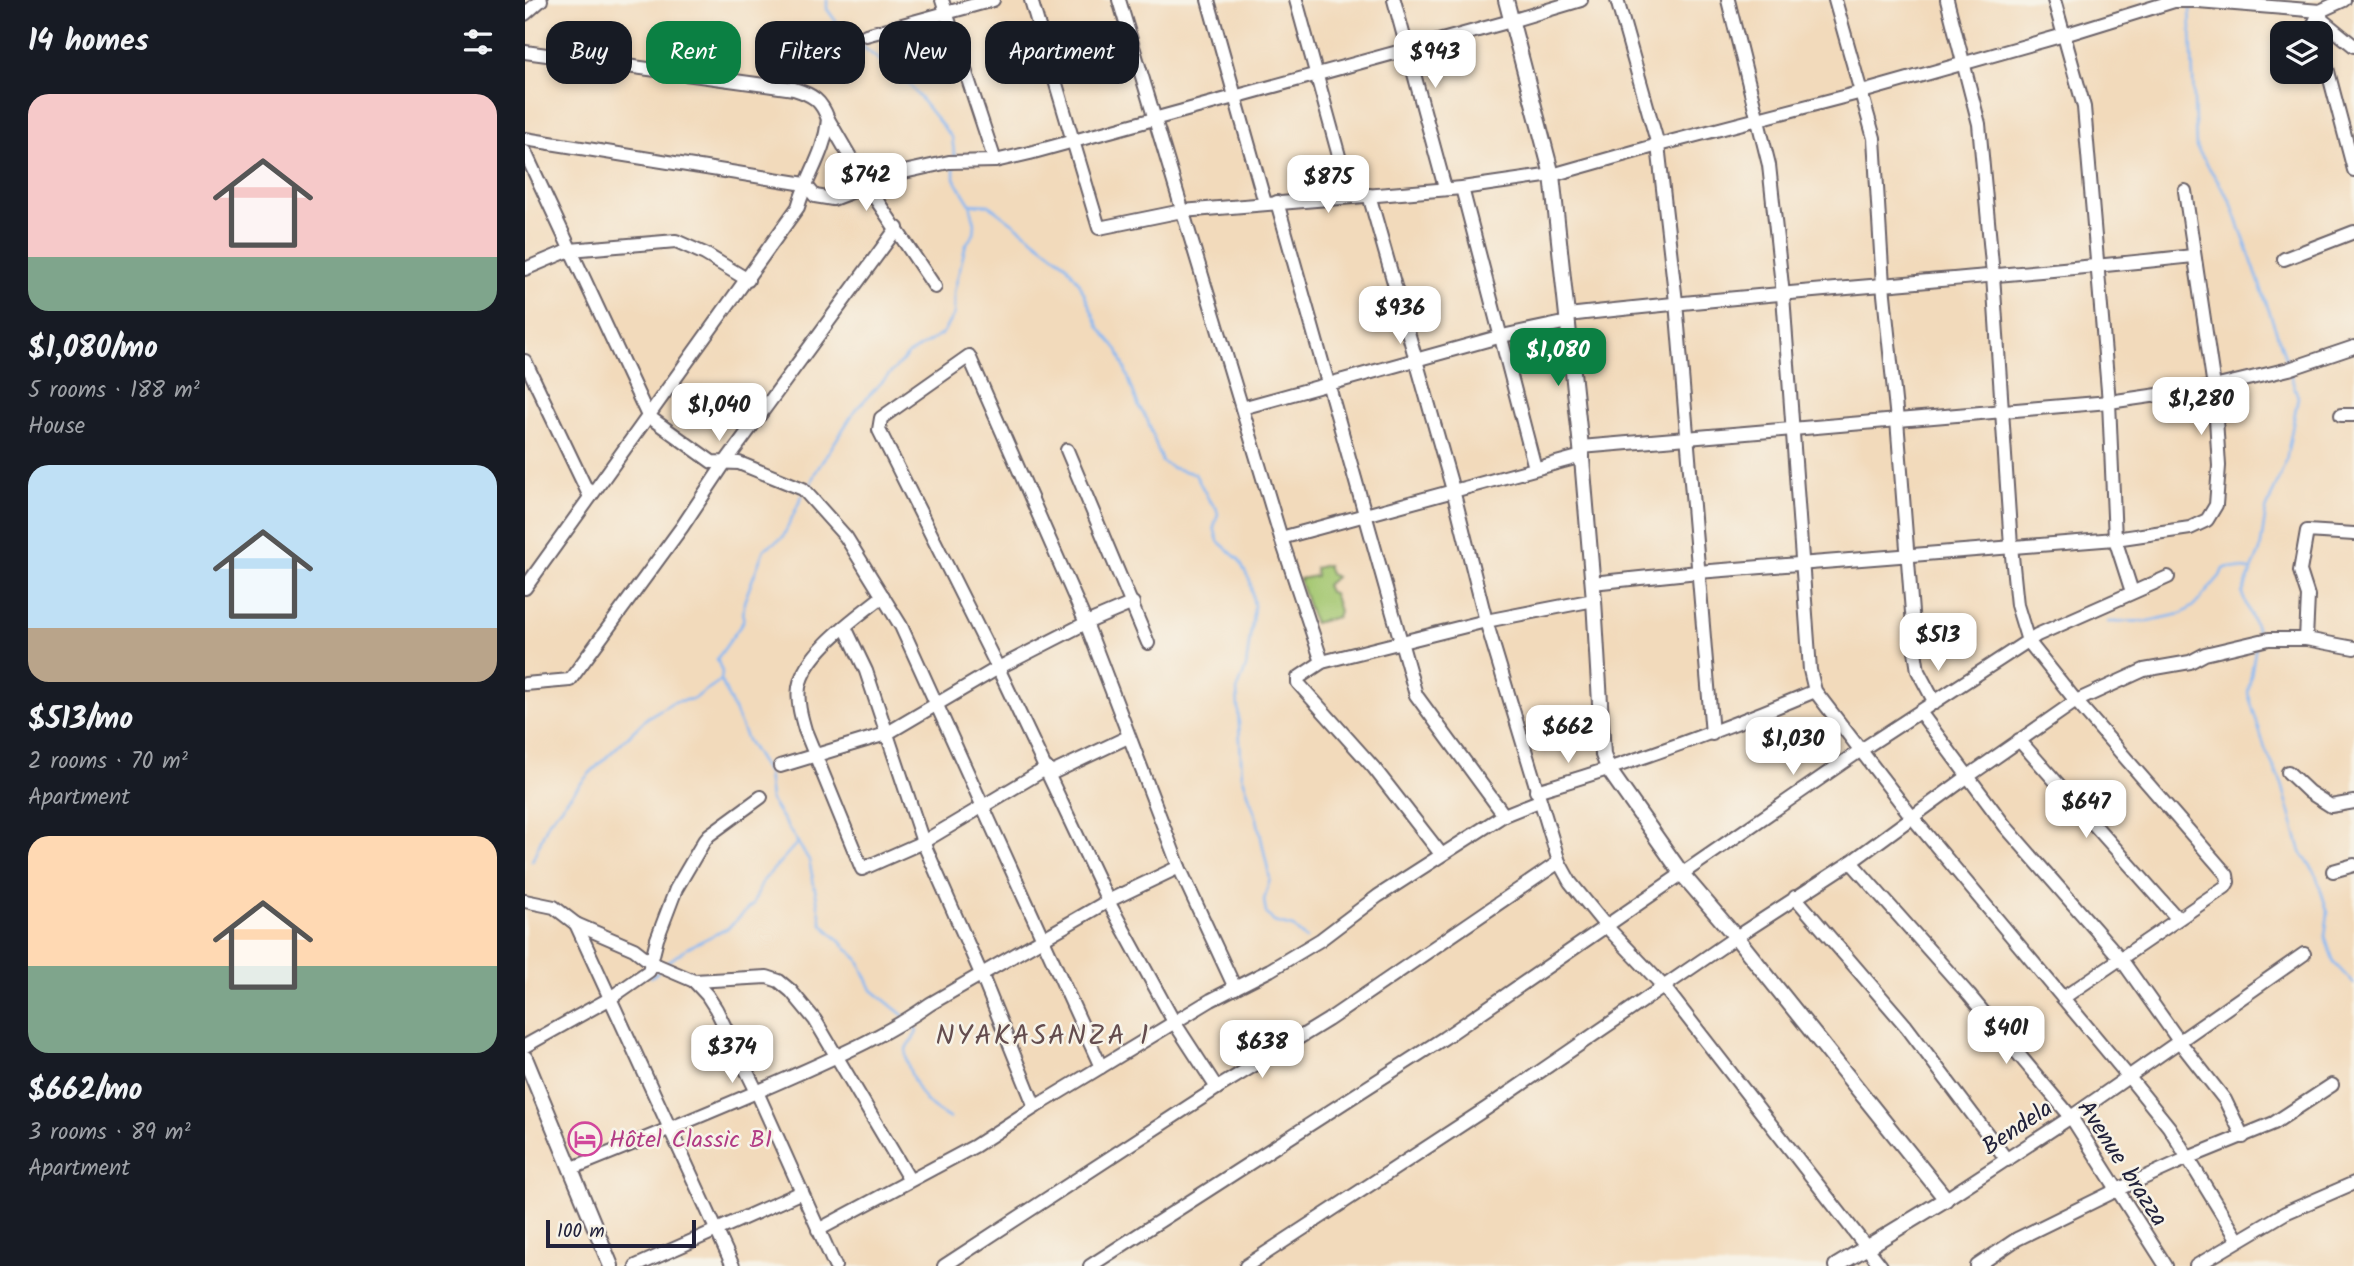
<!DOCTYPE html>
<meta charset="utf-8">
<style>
body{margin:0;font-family:Kalam,sans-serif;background:#20242c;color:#f1f3f6;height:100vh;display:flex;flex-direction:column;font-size:26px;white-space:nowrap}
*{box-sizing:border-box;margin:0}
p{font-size:23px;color:#9ea1a6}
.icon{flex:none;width:38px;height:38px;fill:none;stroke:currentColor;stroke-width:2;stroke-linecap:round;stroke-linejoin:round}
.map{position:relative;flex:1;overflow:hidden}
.sheet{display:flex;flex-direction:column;background:#171b24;width:525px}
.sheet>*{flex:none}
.hud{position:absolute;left:21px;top:21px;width:665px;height:63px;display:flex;gap:14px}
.buttons{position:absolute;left:1745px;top:21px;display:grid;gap:14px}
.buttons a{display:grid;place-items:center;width:63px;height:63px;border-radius:14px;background:#171b24;box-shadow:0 4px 10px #0003;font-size:35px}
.scale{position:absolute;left:21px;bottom:18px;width:150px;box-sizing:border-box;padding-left:7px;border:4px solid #22223b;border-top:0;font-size:19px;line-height:24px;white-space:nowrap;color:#22223b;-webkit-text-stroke:5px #f7f3e8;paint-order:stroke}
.price{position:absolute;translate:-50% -60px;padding:0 16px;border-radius:14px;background:#fff;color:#222;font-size:23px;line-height:46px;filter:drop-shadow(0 2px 4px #0008)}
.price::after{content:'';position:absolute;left:50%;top:42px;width:21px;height:16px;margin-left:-10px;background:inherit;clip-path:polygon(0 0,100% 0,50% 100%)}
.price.selected{background:#0b8043;color:#fff}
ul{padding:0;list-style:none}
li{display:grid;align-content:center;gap:14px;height:371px;padding:0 28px}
li span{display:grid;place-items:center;height:217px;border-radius:21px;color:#555}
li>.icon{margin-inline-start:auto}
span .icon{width:126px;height:126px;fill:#fffc;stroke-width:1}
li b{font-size:30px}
h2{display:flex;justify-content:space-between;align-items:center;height:84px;padding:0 28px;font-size:30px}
.chip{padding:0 24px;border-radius:21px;background:#171b24;box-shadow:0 4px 10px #0003;font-size:24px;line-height:63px}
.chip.selected{background:#0b8043;color:#fff}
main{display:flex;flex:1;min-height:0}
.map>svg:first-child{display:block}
.green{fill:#a4c771;stroke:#637456;stroke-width:2}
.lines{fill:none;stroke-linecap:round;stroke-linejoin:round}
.stream{stroke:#86b8f3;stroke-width:2.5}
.minor-casing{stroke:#6b6268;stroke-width:16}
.tertiary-casing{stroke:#6b6268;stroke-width:18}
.minor{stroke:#fff;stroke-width:12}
.tertiary{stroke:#fff;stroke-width:14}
.labels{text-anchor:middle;stroke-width:5;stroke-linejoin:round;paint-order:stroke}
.street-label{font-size:24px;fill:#22223b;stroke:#f7f3e8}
.hotel-label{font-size:24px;fill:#b23c85;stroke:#f7f3e8;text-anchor:start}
.quarter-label{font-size:28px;letter-spacing:2px;fill:#644d4f;stroke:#f7f3e8}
</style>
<main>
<section class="sheet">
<h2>14 homes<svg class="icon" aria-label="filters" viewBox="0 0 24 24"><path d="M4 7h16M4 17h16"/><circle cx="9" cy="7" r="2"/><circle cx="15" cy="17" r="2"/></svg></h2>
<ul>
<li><span style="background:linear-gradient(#f6c9c9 75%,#7fa58c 0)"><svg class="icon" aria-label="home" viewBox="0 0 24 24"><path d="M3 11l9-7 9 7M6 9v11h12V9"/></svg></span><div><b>$1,080/mo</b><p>5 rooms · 188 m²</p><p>House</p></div></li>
<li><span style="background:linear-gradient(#bfe0f5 75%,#b9a48a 0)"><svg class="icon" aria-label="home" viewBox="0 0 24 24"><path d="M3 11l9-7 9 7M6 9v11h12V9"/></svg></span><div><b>$513/mo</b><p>2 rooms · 70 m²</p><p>Apartment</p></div></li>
<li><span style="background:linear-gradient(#ffd9b3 60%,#7fa58c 0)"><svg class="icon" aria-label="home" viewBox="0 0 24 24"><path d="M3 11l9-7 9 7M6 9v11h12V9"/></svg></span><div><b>$662/mo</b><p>3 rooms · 89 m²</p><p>Apartment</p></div></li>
</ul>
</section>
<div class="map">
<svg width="1829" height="1266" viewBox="0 0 1829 1266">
<rect width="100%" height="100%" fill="#f7f3e8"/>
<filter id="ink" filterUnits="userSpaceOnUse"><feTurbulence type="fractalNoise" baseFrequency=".0143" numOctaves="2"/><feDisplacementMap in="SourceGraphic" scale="14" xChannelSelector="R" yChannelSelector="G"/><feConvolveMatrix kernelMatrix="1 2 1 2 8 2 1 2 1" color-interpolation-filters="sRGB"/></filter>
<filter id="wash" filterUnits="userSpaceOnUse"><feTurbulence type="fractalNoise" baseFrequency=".00686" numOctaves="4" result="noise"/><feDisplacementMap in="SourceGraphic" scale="28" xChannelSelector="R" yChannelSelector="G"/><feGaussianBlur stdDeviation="1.57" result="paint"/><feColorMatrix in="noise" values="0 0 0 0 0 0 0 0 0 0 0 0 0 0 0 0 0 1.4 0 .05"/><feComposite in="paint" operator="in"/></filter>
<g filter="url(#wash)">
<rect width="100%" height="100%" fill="#f2dabb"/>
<path class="green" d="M 802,565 L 805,574 L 810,577 L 801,585 L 804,592 L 808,593 L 814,611 L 812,617 L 789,623 L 774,579 L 791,576 L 790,568 Z"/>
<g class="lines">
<g class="stream">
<path d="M 302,0 L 302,9 L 318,31 L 383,83 L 427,138 L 430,159"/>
<path d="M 1665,7 L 1671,147 L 1706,202 L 1763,365"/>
<path d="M 445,204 L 464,205 L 540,263 L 554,282 L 574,327 L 593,350 L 614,407 L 622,419 L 637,462 L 648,468 L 670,474 L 684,500 L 691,507 L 693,514 L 689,527 L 693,541 L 714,560 L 725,581 L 729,606 L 721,667 L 712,691 L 717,775 L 732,819 L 745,879 L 739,900 L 741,913 L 749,922 L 768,927 L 781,939"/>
<path d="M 284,488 L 290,473 L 331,409 L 384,354 L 417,334 L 429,314 L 429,292 L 441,244 L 449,234 L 450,224 L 445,204 L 429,178 L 429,165"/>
<path d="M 277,496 L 258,537 L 239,549 L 219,602 L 218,622 L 192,659 L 197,672 L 196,680 L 222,740 L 242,773 L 245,800 L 284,860 L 297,924 L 333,959 L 347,990 L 379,1016"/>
<path d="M 1583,622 L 1623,621 L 1656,614 L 1669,606 L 1695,576 L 1698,569 L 1704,567 L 1725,570"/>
<path d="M 1732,639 L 1733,633 L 1717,594 L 1735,551 L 1741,510 L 1761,461 L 1773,397 L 1764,371"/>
<path d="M 1731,645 L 1723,693 L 1740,749 L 1757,784 L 1776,852 L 1790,872 L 1803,913 L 1800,936 L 1809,963 L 1829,984"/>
<path d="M 7,861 L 24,821 L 63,775 L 123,717 L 148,702 L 168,699 L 195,681"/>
<path d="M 143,962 L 162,948 L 203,928 L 228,904 L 237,882 L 273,842"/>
<path d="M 126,977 L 133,972"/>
<path d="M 387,1023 L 392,1031 C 390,1040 382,1042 381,1050 C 379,1062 393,1093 402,1102 C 407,1109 418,1114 425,1119"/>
</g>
</g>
</g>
<g filter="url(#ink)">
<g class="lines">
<defs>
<g id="minor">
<path d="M 417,0 L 470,161"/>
<path d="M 506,0 L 574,228 L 657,211 L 937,188 L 1027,175 L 1133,145 L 1337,92 L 1539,35 L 1649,1 L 1673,1 L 1795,11 L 1819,0"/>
<path d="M 594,0 L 756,538 L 797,662"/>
<path d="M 683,0 L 740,203"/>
<path d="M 771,0 L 825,196"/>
<path d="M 869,0 L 920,188"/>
<path d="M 1092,0 L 1133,145 L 1151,302 L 1187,734"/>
<path d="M 1203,0 L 1244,165 L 1258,295 L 1285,670 L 1290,691 L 1387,817 L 1603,1076 L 1644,1127 L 1713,1240"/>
<path d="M 1310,0 L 1349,138 L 1358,285 L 1372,420 L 1390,651 L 1393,671 L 1410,703"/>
<path d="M 1422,0 L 1454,124 L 1468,275 L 1486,546 L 1492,605 L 1503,641 L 1551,701 L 1702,875 L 1703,882 L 1700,887 L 1538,998"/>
<path d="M 1529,0 L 1559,107 L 1584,402 L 1590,539 L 1607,592"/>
<path d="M 1795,11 L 1797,20 L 1829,46"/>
<path d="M 0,14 L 16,0"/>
<path d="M 1792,33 L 1789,24 L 1795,11"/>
<path d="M 341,35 L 468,0"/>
<path d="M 1796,45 L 1829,170"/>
<path d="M 0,52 L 269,89 C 288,95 296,100 303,119 L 342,186 L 410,287"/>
<path d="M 0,139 L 280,184 L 290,196 L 308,199 L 379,172 L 424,162 L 470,161 L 505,153 L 986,21 L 1056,0"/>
<path d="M 0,152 L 123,416 L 187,462 L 214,463 L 278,489 L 321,537 L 376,626 L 576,1067"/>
<path d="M 937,188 L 1010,468"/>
<path d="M 844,195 L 928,490 L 961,621 L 1034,862 L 1045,882 L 1080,925 L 1139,987 L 1356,1266"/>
<path d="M 752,202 L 891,695 L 979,815"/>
<path d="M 1759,259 L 1829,232"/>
<path d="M 0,269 L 45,250 L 151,241 L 180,254 L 223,280"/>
<path d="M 1043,315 C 1251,291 1460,279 1668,256"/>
<path d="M 0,361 L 65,497"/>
<path d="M 717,408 L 977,336 L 1043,322"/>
<path d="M 1816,415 L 1829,415"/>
<path d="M 1056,447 L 1584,402 L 1689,387 L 1764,369 L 1829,347"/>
<path d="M 542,450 L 623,643"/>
<path d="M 756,538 L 1057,456"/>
<path d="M 1067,583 L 1173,572 L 1590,539 L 1665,528 L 1682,520 L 1691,505 L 1694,466 L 1689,387 L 1660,191"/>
<path d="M 0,588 L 273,207 C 282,175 300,154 303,119"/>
<path d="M 358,596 C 332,617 280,652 274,687 C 272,702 276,716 280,730 L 337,869 L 398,842 L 522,768"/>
<path d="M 320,627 L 341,671 L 398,842 L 457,976 L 510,1107"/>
<path d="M 1781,639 L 1783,596 L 1775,571 L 1782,531 L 1829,534"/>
<path d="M 0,684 L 45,680 L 157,527 L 199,464 L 372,228"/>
<path d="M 1395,712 L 1480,826 L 1596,959 L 1654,1041 L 1700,1100 L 1718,1137"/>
<path d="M 1494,740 L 1652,918"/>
<path d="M 255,766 L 361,734 L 473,668 L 561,623 L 608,603"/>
<path d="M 1763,772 L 1784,792 L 1806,806 L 1829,802"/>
<path d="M 525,774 L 603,737"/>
<path d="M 1011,791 C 1109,763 1197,730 1290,691"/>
<path d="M 916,854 L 849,768 L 773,683 L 773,678 L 797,662 L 961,621 L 1069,600"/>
<path d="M 1326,862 L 1444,995 L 1546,1117 L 1641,1266"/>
<path d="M 1808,871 L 1829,865"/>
<path d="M 1270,897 L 1381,1026 L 1482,1160"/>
<path d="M 0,901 L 29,907 L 51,924 L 109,949 L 127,963 L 169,981 L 182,995 L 191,1009 L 232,1092 L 310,1266"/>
<path d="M 51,924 L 208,1266"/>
<path d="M 169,981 L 242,977 L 254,981 L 266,991 L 290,1020 L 384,1179"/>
<path d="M 0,1046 L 84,999 L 124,971 L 132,939 L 151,889 L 179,841 L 184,835 L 236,797"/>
<path d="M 692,1088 L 649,1022 L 583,901 L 473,668 L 354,430 L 356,418 L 444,356 L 561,623 L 654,867 L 710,988"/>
<path d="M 45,1169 C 120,1139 194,1109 268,1076 C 315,1055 363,1034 405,1004 L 583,901 L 654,867"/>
<path d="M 1421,1199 L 1546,1117 L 1779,954"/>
<path d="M 293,1230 L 450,1146 L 510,1107 L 686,1000 L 745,970 L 795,940 L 853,896 L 979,815 L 1014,801"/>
<path d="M 111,1266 L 277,1192"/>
<path d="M 419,1266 L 692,1088 L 803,1020 L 1034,862"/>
<path d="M 565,1266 L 919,1038 L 1336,750 L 1512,635 L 1643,577"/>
<path d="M 721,1266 L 962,1108 L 1211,937 L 1326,862 L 1442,777 L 1551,701 L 1619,670 L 1665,662 L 1680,654 L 1744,639 L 1781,639 L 1829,648"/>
<path d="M 1452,1266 L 1492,1239 L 1592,1190 L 1663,1158 L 1749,1123 L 1807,1085"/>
<path d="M 1671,1266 L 1760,1213 L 1829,1183"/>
</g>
<g id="tertiary">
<path d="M 981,0 L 1027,175 L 1056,447 L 1069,600 L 1078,755 L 1084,770 L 1157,874 L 1211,937 L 1421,1199 L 1311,1266"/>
<path d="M 0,1058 L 86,1266"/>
</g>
</defs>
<use href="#minor" class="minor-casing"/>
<use href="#tertiary" class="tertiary-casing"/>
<use href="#minor" class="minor"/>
<use href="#tertiary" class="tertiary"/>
</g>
</g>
<defs>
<symbol id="hotel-ring" viewBox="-11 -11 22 22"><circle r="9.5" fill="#f7f3e8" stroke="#d1479c" stroke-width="1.5"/><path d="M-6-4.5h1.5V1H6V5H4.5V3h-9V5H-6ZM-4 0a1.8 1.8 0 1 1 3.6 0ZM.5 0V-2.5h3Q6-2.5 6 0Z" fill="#d1479c"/></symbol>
</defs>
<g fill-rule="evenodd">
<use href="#hotel-ring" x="41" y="1120" width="38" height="38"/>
</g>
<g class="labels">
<g class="street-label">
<text transform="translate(1492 1127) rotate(-34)" y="8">Bendela</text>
<text transform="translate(1598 1163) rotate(57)" y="8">Avenue brazza</text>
</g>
<g class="hotel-label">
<text x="84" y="1147">Hôtel Classic B1</text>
</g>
<g class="quarter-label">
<text x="518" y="1044">NYAKASANZA 1</text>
</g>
</g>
</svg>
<div class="buttons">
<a><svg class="icon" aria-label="layers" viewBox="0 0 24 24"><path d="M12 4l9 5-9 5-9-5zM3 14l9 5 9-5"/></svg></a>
</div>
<div class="scale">100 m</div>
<b class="price" style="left:910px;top:90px">$943</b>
<b class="price" style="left:341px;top:213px">$742</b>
<b class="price" style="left:803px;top:215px">$875</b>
<b class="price" style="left:875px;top:346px">$936</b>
<b class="price selected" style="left:1033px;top:388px">$1,080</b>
<b class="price" style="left:1676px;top:437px">$1,280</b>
<b class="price" style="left:194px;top:443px">$1,040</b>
<b class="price" style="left:1413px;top:673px">$513</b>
<b class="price" style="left:1043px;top:765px">$662</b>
<b class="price" style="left:1268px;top:777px">$1,030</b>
<b class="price" style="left:1561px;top:840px">$647</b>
<b class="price" style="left:1481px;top:1066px">$401</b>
<b class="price" style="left:737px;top:1080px">$638</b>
<b class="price" style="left:207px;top:1085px">$374</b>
<div class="hud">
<a class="chip">Buy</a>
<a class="chip selected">Rent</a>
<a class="chip">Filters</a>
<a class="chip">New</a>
<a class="chip">Apartment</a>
</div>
</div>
</main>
